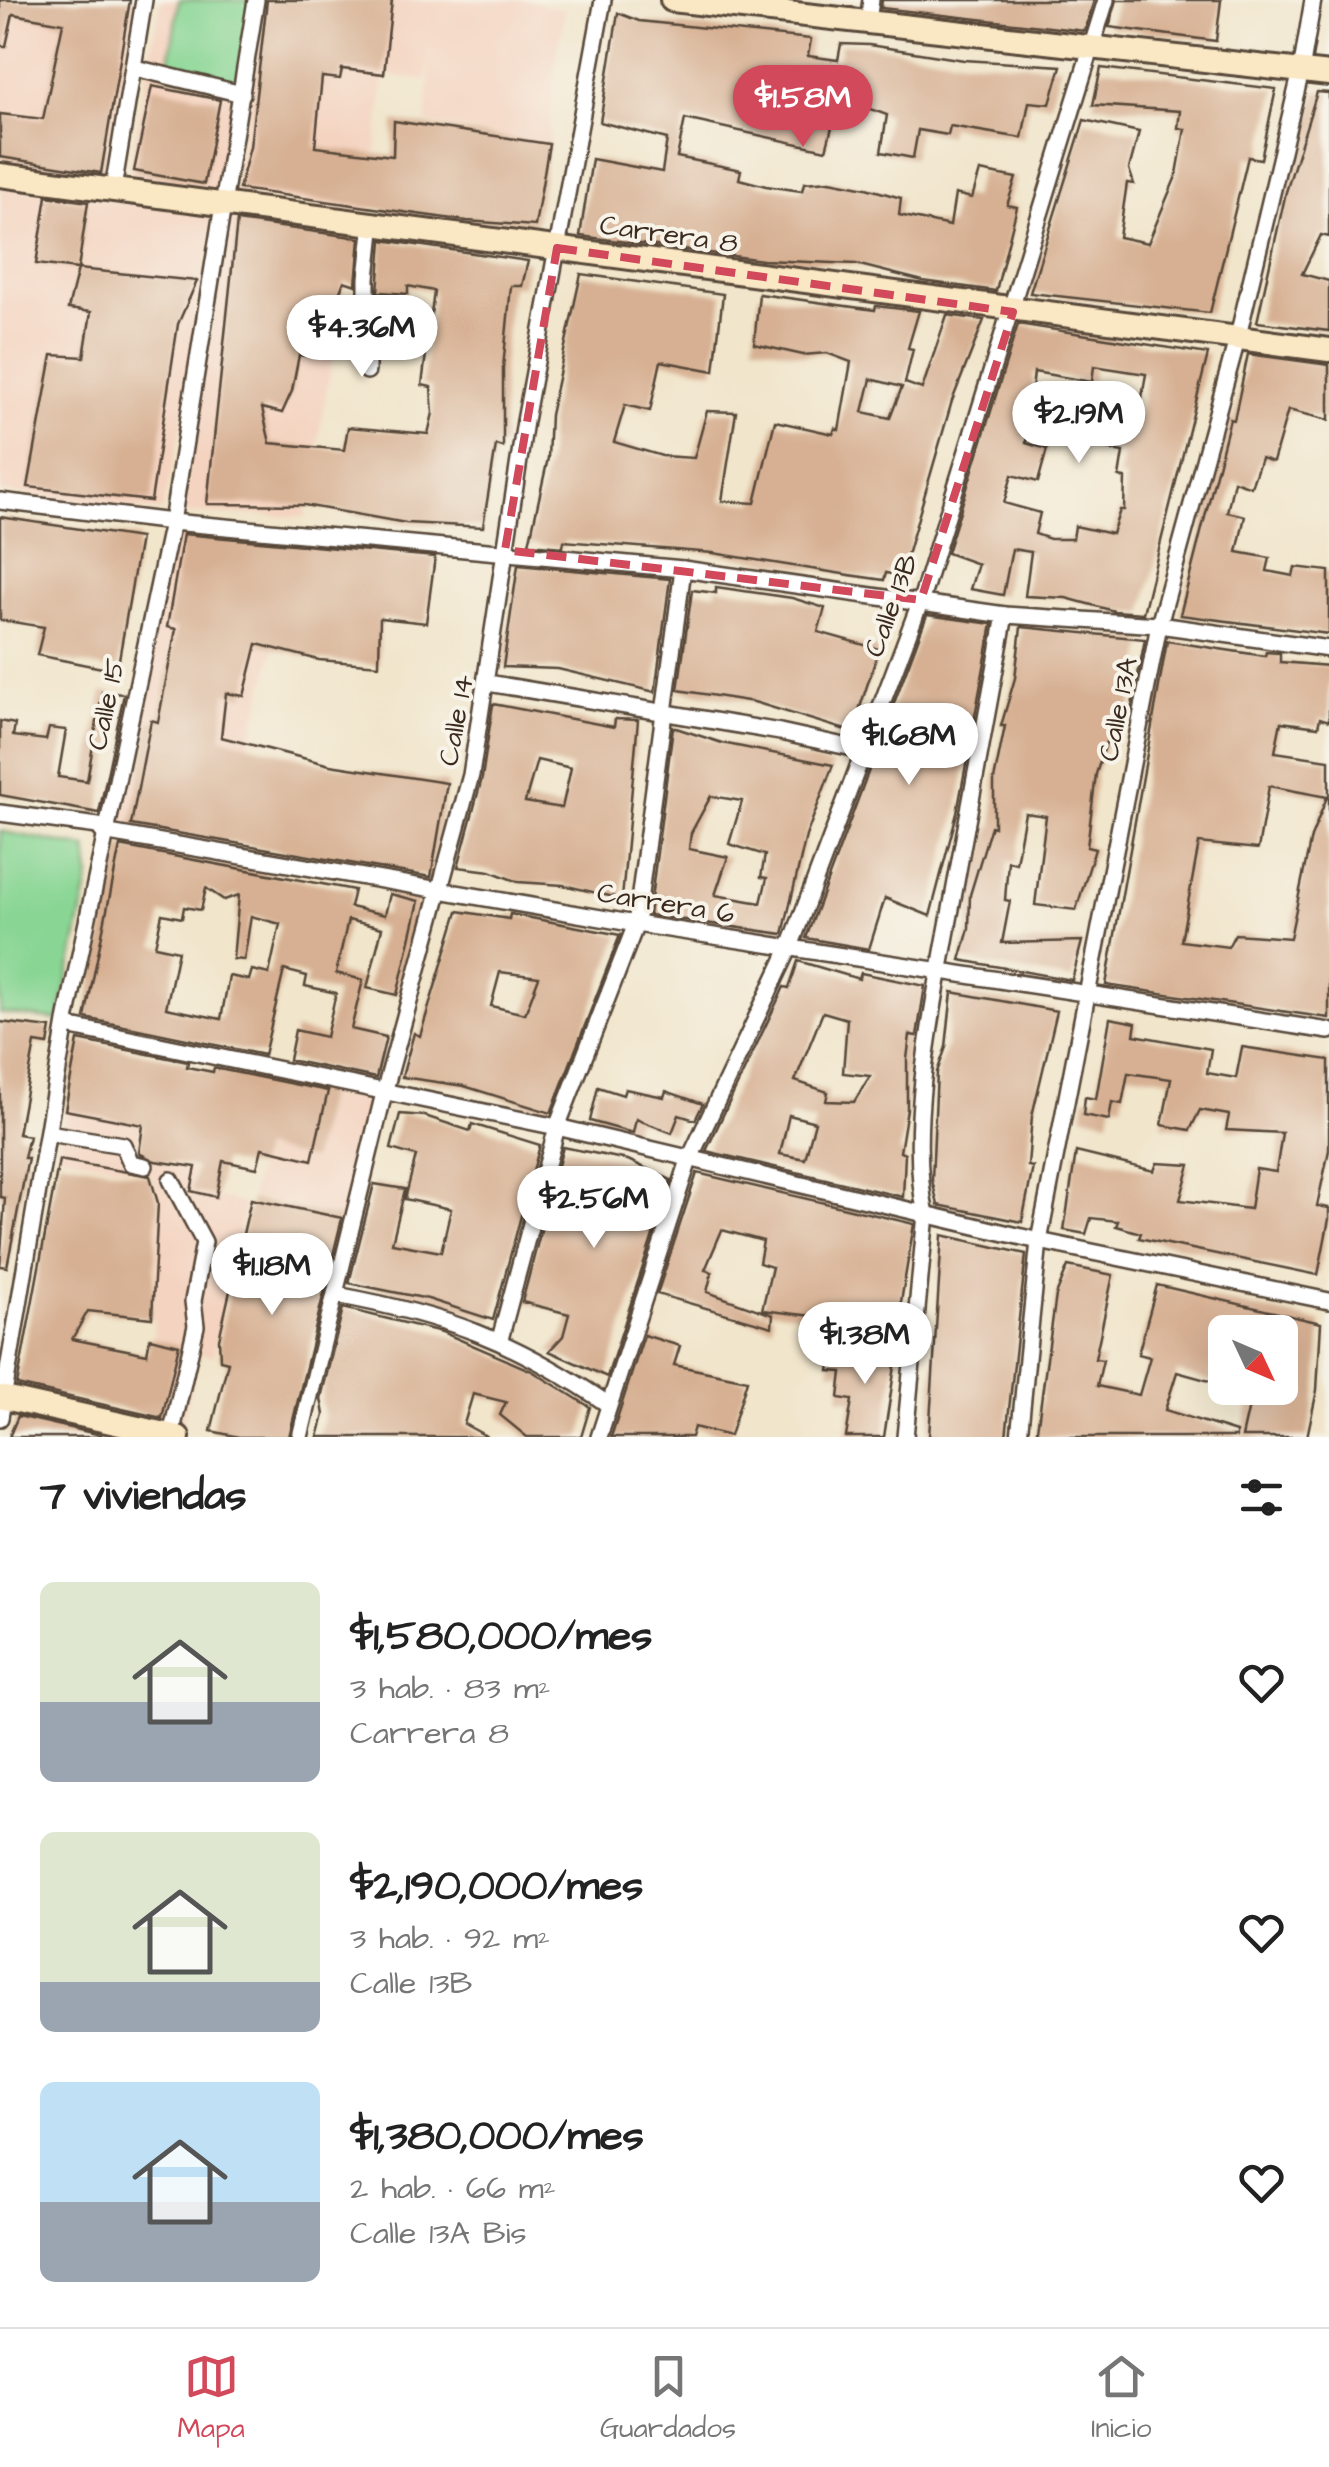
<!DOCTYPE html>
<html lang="es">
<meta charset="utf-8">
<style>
body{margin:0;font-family:"Architects Daughter",sans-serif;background:#f6f6f6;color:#222;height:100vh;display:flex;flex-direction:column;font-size:38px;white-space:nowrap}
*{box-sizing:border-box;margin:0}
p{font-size:32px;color:#767676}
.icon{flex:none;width:55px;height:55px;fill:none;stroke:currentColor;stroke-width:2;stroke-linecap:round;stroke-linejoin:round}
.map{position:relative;height:1437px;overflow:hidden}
.details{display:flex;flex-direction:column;background:#fff;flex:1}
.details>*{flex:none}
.needle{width:65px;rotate:134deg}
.controls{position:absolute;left:1208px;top:1315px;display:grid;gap:20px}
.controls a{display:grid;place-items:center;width:90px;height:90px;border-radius:15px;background:#fff;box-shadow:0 10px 40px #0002;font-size:50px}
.price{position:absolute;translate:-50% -85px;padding:0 22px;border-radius:35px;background:#fff;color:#222;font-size:32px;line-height:65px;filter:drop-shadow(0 2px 5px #0008)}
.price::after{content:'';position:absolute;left:50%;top:60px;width:30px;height:22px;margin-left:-15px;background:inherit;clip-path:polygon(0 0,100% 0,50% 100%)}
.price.on{background:#d1495b;color:#fff}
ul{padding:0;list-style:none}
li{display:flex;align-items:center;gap:30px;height:250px;padding:0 40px}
li span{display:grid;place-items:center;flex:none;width:280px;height:200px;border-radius:15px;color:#555}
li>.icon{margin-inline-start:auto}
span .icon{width:120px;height:120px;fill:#fffc;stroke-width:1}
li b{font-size:42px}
h2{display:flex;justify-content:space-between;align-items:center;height:120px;padding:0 40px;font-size:42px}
.tabs{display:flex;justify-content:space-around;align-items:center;height:140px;border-top:2px solid #e0e0e0;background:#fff;font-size:28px;color:#767676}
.tabs a{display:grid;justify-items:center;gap:5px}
.tabs .on{color:#d1495b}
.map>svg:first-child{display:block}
.built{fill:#f4d3c0}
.green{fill:#89d694;stroke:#628059;stroke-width:2.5}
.building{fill:#d7b093;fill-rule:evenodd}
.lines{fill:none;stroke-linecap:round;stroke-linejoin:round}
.street-casing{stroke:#564638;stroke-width:20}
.secondary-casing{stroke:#564638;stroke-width:28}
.street{stroke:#fff;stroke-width:15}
.secondary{stroke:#fae7c3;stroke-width:22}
.marked{fill:none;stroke:#d1495b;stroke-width:8;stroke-dasharray:20 12;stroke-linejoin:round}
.labels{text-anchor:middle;stroke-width:8;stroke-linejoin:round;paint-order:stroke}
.street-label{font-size:28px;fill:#3b2a1e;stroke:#f7f3e8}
</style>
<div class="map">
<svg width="1329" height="1437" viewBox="0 0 1329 1437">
<rect width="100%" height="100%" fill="#f7f3e8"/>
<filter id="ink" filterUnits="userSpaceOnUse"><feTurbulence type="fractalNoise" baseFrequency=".01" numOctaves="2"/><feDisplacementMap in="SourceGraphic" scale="20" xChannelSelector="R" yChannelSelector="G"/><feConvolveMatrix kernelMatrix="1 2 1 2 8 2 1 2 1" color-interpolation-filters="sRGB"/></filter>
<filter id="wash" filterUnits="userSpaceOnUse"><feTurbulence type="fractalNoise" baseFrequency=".0048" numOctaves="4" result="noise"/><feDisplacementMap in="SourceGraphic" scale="40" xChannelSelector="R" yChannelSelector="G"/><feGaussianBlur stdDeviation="2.25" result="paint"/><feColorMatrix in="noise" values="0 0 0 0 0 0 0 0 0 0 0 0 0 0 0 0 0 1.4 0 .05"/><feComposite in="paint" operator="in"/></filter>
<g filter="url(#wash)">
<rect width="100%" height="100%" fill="#f1e5cb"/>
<g class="built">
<path d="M 0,0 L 136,0 L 105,175 L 0,162 Z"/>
<path d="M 161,0 L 247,0 L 220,197 L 136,183 L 128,174 Z"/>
<path d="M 265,0 L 528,0 L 565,10 L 553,80 L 549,144 L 426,123 L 431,42 L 426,80 L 384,75 L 370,213 L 234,193 Z"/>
<path d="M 0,186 L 215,213 L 182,426 L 162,512 L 0,492 Z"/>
<path d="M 228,211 L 354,231 L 305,517 L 182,513 Z"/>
<path d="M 175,525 L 304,538 L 221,846 L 114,826 Z"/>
<path d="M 329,1090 L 368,1099 L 372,1107 L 347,1218 L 250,1197 L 262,1148 L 312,1160 Z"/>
<path d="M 65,1110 L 142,1125 L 136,1158 L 194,1170 L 190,1192 L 245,1204 L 213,1356 L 198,1354 L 181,1432 L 160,1427 L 179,1345 L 153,1338 L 159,1200 L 152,1174 L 57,1154 Z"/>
</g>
<g class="green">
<path d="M 179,0 L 251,0 L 239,86 L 167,75 Z"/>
<path d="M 0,831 L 87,848 L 90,876 L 59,1020 L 0,1013 Z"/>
</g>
<g id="blocks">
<g class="building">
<path d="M 0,0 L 130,0 L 101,173 L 0,157 L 0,114 L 43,119 L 63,23 L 13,14 L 6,46 L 0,46 Z"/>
<path d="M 267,0 L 392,0 L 384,74 L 342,69 L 340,79 L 322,77 L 315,147 L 393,156 L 394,121 L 549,144 L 535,226 L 467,221 L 239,189 L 250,147 Z"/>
<path d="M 882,0 L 1094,0 L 1085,31 L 881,8 Z"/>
<path d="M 1117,0 L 1221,0 L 1216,41 L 1109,27 Z"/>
<path d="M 618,13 L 639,21 L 811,39 L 808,56 L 838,60 L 841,44 L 869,45 L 964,60 L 1061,66 L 1050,104 L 1029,102 L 1022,138 L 950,126 L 948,135 L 918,130 L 913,158 L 881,152 L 887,115 L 865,107 L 838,104 L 826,150 L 685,119 L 677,157 L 741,170 L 739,179 L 766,186 L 802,191 L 804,183 L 830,181 L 866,188 L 901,198 L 899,215 L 950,226 L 955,194 L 972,198 L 980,171 L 1016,178 L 1007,205 L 1017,207 L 996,291 L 923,281 L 856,264 L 763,260 L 580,236 L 592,159 L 662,172 L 667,139 L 600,122 Z"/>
<path d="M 1101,68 L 1276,89 L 1261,159 L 1248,157 L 1210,313 L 1030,293 L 1084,120 L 1139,132 L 1129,169 L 1134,184 L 1127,183 L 1119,237 L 1148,243 L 1177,174 L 1185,129 L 1178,128 L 1180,111 L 1093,105 Z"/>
<path d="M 152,86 L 220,100 L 204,184 L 134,171 Z"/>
<path d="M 1317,92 L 1329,93 L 1329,237 L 1321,235 L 1302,274 L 1329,281 L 1329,331 L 1257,322 L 1286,192 Z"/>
<path d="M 47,196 L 88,202 L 78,269 L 36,264 Z"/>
<path d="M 237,221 L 360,238 L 356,285 L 344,281 L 331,316 L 328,342 L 315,340 L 312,357 L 299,355 L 292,391 L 282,413 L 262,408 L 270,443 L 344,450 L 348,427 L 428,434 L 433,413 L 431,387 L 422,385 L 434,291 L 408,286 L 408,294 L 378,292 L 382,240 L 528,261 L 522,286 L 511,286 L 503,368 L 503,447 L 496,445 L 483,527 L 406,523 L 304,505 L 207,504 Z"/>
<path d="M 78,269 L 197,281 L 178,324 L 151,501 L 28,487 L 52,355 L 84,357 L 91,312 L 68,309 Z"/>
<path d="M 581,274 L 723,294 L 714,371 L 661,361 L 650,411 L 625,405 L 614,442 L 662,456 L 694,458 L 707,411 L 736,412 L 722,501 L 755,503 L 775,421 L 833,434 L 835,428 L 839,430 L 851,362 L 827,353 L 803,355 L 754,344 L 759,294 L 875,310 L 876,306 L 919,311 L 908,348 L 913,349 L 905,383 L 922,389 L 947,315 L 984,320 L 952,401 L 901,576 L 886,573 L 884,580 L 849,575 L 713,553 L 564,541 L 563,547 L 529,544 L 548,458 L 550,415 ZM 871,379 L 902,387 L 890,418 L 863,412 Z"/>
<path d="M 1018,324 L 1208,354 L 1143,613 L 1114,611 L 1066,598 L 1025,596 L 1031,552 L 1012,549 L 1003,595 L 970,589 L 978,564 L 947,553 ZM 1094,366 L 1146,374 L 1139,415 L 1100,409 L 1090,446 L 1123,452 L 1119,477 L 1125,478 L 1124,510 L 1120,510 L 1112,534 L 1075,526 L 1073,539 L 1050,539 L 1035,534 L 1040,513 L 1004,503 L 1012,475 L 1038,482 L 1047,449 L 1026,443 L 1034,372 L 1092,382 Z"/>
<path d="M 1248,354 L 1329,365 L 1329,420 L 1288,410 L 1273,462 L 1261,458 L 1251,487 L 1234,481 L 1227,512 L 1245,516 L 1237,552 L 1270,558 L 1267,571 L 1293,576 L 1295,567 L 1329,571 L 1329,634 L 1180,615 L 1230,419 L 1234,420 Z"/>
<path d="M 0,517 L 140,538 L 117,671 L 37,655 L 44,627 L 0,620 Z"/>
<path d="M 183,534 L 435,557 L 426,623 L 380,618 L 379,665 L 319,660 L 257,644 L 244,696 L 226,693 L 221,737 L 330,765 L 447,783 L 431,877 L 131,825 L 151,720 L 158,722 L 176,629 L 167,627 Z"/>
<path d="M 518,565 L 670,579 L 655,692 L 558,669 L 503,667 Z"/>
<path d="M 716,587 L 792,598 L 825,608 L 818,632 L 879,649 L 852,732 L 754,702 L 678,690 L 692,590 L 716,593 Z"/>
<path d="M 927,615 L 992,624 L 957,813 L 930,916 L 885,898 L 869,949 L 806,938 Z"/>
<path d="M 1021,627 L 1145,639 L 1130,716 L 1116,711 L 1096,774 L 1087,847 L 1095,849 L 1076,910 L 1035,905 L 1046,816 L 1025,813 L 1016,863 L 1008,861 L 1005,900 L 1010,901 L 1002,943 L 1082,941 L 1072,980 L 960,960 L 969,929 L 970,895 L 991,826 L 994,827 L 994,780 L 1005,726 L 1001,726 L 1015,678 Z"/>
<path d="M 1167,641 L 1265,656 L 1266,652 L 1280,653 L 1280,662 L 1329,666 L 1329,721 L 1320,718 L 1318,727 L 1281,722 L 1275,752 L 1329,760 L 1329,1018 L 1106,985 ZM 1269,786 L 1327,797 L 1311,837 L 1290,938 L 1235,934 L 1228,947 L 1181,941 L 1199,843 L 1258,849 Z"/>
<path d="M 102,692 L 124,694 L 99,813 L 0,795 L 0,721 L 15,724 L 13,736 L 46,740 L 49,728 L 66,730 L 58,777 L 87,781 Z"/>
<path d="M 493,704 L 614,727 L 615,719 L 638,720 L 622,899 L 563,885 L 518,882 L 490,871 L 458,867 L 482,778 ZM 537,760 L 571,768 L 562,808 L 525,802 Z"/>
<path d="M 673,727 L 722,743 L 833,765 L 806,836 L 783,934 L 649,915 ZM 711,796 L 742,801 L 729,844 L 765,855 L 761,877 L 767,878 L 761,903 L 715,895 L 728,857 L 689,849 L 691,833 Z"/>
<path d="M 120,846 L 354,890 L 350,907 L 385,915 L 390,894 L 419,901 L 397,995 L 367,988 L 382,928 L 348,920 L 336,973 L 363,980 L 351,1029 L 386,1037 L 376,1078 L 289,1060 L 295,1030 L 326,1037 L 336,993 L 305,986 L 307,976 L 284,970 L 264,1055 L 85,1018 ZM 206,888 L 224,900 L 239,895 L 233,959 L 244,960 L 251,916 L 280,924 L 269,974 L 252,970 L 249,980 L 229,976 L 221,1019 L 166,1008 L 178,951 L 155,946 L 162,914 L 182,918 L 184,907 L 201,910 Z"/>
<path d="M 458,911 L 509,919 L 510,914 L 620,935 L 551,1113 L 464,1086 L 402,1077 L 414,1033 L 420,1036 ZM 500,972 L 539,977 L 525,1014 L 491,1006 Z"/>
<path d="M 798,961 L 859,979 L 861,973 L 925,986 L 917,1036 L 910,1035 L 907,1059 L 907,1109 L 900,1152 L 905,1154 L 903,1197 L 706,1151 L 784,987 L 789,988 ZM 823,1012 L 847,1019 L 843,1073 L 870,1076 L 854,1102 L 826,1101 L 828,1092 L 795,1081 ZM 789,1115 L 815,1122 L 805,1159 L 780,1154 Z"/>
<path d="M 952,992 L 1057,1011 L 1032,1116 L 1028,1166 L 1033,1167 L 1022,1222 L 938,1205 L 932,1180 L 937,1072 L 946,1047 Z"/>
<path d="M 1110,1018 L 1136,1023 L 1134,1035 L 1211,1049 L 1207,1073 L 1236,1078 L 1242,1047 L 1329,1060 L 1329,1150 L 1317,1206 L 1329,1208 L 1329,1219 L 1318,1275 L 1139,1238 L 1141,1233 L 1116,1226 L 1118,1221 L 1091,1218 L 1086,1234 L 1064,1230 L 1076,1152 L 1154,1171 L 1157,1163 L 1190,1165 L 1180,1200 L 1250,1209 L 1256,1169 L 1276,1172 L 1282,1133 L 1226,1130 L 1229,1115 L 1200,1110 L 1190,1130 L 1162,1125 L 1171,1079 L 1128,1073 L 1122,1104 L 1112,1102 L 1109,1120 L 1083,1115 L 1085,1097 L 1096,1099 Z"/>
<path d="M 0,1022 L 51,1028 L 48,1045 L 35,1043 L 18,1134 L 29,1136 L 24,1158 L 28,1158 L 7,1267 L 0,1266 L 5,1198 L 0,1197 Z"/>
<path d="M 78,1040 L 188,1062 L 187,1067 L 213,1072 L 214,1068 L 328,1091 L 312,1160 L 262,1148 L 257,1168 L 223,1161 L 216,1197 L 191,1191 L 196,1167 L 155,1161 L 139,1153 L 143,1125 L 65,1110 Z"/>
<path d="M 598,1087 L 623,1095 L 625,1089 L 664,1097 L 666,1091 L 703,1104 L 695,1120 L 679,1115 L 672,1133 L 636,1119 L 633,1133 L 590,1121 Z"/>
<path d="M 400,1114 L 425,1116 L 470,1131 L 472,1124 L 540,1145 L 493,1320 L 428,1299 L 349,1283 L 374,1184 L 405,1189 L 392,1243 L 441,1252 L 451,1209 L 405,1199 L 416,1156 L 391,1149 Z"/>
<path d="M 563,1147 L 628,1160 L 671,1180 L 607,1377 L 549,1351 L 563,1336 L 569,1314 L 522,1302 Z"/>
<path d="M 59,1160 L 150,1176 L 158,1203 L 152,1318 L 88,1311 L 72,1339 L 147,1354 L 150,1338 L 179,1345 L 162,1418 L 17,1385 Z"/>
<path d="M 697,1173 L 914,1224 L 897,1326 L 762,1310 L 772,1267 L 759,1263 L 763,1241 L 722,1230 L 705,1270 L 712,1272 L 707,1292 L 773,1315 L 772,1327 L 657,1294 Z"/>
<path d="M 251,1199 L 342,1218 L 289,1437 L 239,1437 L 211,1431 L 228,1362 L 220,1360 L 219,1339 Z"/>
<path d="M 942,1235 L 1026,1254 L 1006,1437 L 929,1437 Z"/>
<path d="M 1068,1266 L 1113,1275 L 1095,1359 L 1103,1360 L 1097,1386 L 1139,1395 L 1150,1357 L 1138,1354 L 1157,1285 L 1321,1323 L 1317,1390 L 1307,1437 L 1242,1437 L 1253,1388 L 1280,1388 L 1280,1332 L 1225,1332 L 1225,1372 L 1217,1370 L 1213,1382 L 1177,1372 L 1165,1410 L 1236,1432 L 1236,1437 L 1036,1437 L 1056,1295 Z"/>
<path d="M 343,1308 L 442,1332 L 532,1371 L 590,1407 L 581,1437 L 527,1437 L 500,1415 L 506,1402 L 473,1394 L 464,1424 L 488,1437 L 318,1437 L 324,1415 L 321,1398 Z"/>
<path d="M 644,1335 L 680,1346 L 674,1365 L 747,1380 L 730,1436 L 694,1427 L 691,1437 L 611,1437 Z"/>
<path d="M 834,1343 L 897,1353 L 884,1437 L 846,1437 L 852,1400 L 839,1398 L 842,1372 L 829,1371 Z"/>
<path d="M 18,1416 L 101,1435 L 100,1437 L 9,1437 Z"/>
</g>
</g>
</g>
<g filter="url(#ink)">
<use href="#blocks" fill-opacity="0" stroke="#564638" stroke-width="2.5"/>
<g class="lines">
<defs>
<g id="street">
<path d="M 868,21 L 871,0"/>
<path d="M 135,68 L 242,94"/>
<path d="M 113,189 L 144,0"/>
<path d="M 367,371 L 367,278 L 373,221"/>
<path d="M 0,501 L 172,522 L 683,569 L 1005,615 L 1159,625 L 1329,649"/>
<path d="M 488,683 L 780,732 L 862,750"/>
<path d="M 0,813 L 98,826 L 103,832 L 636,924 L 1329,1031"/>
<path d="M 67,1026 L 557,1127 L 1039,1241 L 1329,1301"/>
<path d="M 48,1133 L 123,1145 L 131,1163 L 145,1166"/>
<path d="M 336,1295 C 445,1315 514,1340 606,1403"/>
<path d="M 500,1339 L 557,1127 L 636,924 L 683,569"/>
<path d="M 0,1418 L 67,1016 L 172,522 L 256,0"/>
<path d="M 171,1435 L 196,1326 L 193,1301 L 204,1242 L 171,1180"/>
<path d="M 300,1437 L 384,1093 L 471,775 L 525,421 L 603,0"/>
<path d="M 599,1437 L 689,1160 L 790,947 L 921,600 L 1106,0"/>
<path d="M 905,1437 L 926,1214 C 906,1127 935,997 951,909 C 969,811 987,713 1005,615"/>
<path d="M 1019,1437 L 1039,1241 L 1159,625 L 1238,336 L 1301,71 L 1313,0"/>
</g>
<g id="secondary">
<path d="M 672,0 L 1329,74"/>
<path d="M 0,175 L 1329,350"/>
<path d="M 0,1397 L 178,1437"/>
</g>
</defs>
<use href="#street" class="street-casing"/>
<use href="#secondary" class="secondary-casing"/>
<use href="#street" class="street"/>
<use href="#secondary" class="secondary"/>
</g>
</g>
<path class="marked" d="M 557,248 L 1013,312 L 921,600 L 505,550 Z"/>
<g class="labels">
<g class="street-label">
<text transform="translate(669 233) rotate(8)" y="10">Carrera 8</text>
<text transform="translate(890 605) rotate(-70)" y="10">Calle 13B</text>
<text transform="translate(105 704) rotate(-78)" y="10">Calle 15</text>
<text transform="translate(1117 709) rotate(-79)" y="10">Calle 13A</text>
<text transform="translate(455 720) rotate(-80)" y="10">Calle 14</text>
<text transform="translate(666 902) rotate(9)" y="10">Carrera 6</text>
</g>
</g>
</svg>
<div class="controls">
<a><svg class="needle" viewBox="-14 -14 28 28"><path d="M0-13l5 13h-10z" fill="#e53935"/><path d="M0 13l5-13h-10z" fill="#767676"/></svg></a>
</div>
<b class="price on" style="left:803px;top:150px">$1.58M</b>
<b class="price" style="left:362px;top:380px">$4.36M</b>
<b class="price" style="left:1079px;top:466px">$2.19M</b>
<b class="price" style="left:909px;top:788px">$1.68M</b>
<b class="price" style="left:594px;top:1251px">$2.56M</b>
<b class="price" style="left:272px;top:1318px">$1.18M</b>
<b class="price" style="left:865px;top:1387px">$1.38M</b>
</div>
<section class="details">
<h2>7 viviendas<svg class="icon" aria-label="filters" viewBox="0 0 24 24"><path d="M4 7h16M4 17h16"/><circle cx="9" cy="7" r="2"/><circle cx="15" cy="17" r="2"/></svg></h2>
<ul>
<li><span style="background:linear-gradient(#dfe7d0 60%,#9aa5b1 0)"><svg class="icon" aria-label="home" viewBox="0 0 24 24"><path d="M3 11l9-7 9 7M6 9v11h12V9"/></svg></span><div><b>$1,580,000/mes</b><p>3 hab. · 83 m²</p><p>Carrera 8</p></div><svg class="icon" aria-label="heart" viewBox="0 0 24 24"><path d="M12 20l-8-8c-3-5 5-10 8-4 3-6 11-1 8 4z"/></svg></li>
<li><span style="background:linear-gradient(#dfe7d0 75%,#9aa5b1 0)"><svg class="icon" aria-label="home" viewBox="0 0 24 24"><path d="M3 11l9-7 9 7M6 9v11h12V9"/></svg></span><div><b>$2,190,000/mes</b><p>3 hab. · 92 m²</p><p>Calle 13B</p></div><svg class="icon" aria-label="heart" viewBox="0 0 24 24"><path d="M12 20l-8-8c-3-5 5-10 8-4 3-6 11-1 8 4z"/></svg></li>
<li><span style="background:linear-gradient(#bfe0f5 60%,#9aa5b1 0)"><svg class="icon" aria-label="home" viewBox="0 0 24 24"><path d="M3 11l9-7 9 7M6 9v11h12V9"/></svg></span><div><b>$1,380,000/mes</b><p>2 hab. · 66 m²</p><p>Calle 13A Bis</p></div><svg class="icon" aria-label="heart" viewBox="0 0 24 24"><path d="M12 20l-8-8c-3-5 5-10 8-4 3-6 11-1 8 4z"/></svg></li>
</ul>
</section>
<nav class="tabs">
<a class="on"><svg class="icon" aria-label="map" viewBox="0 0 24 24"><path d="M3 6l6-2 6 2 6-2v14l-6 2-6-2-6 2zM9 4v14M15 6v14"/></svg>Mapa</a>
<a><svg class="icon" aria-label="saved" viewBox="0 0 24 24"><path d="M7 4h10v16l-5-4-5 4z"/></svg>Guardados</a>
<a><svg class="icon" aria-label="home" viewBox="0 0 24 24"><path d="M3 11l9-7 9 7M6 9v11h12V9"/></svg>Inicio</a>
</nav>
